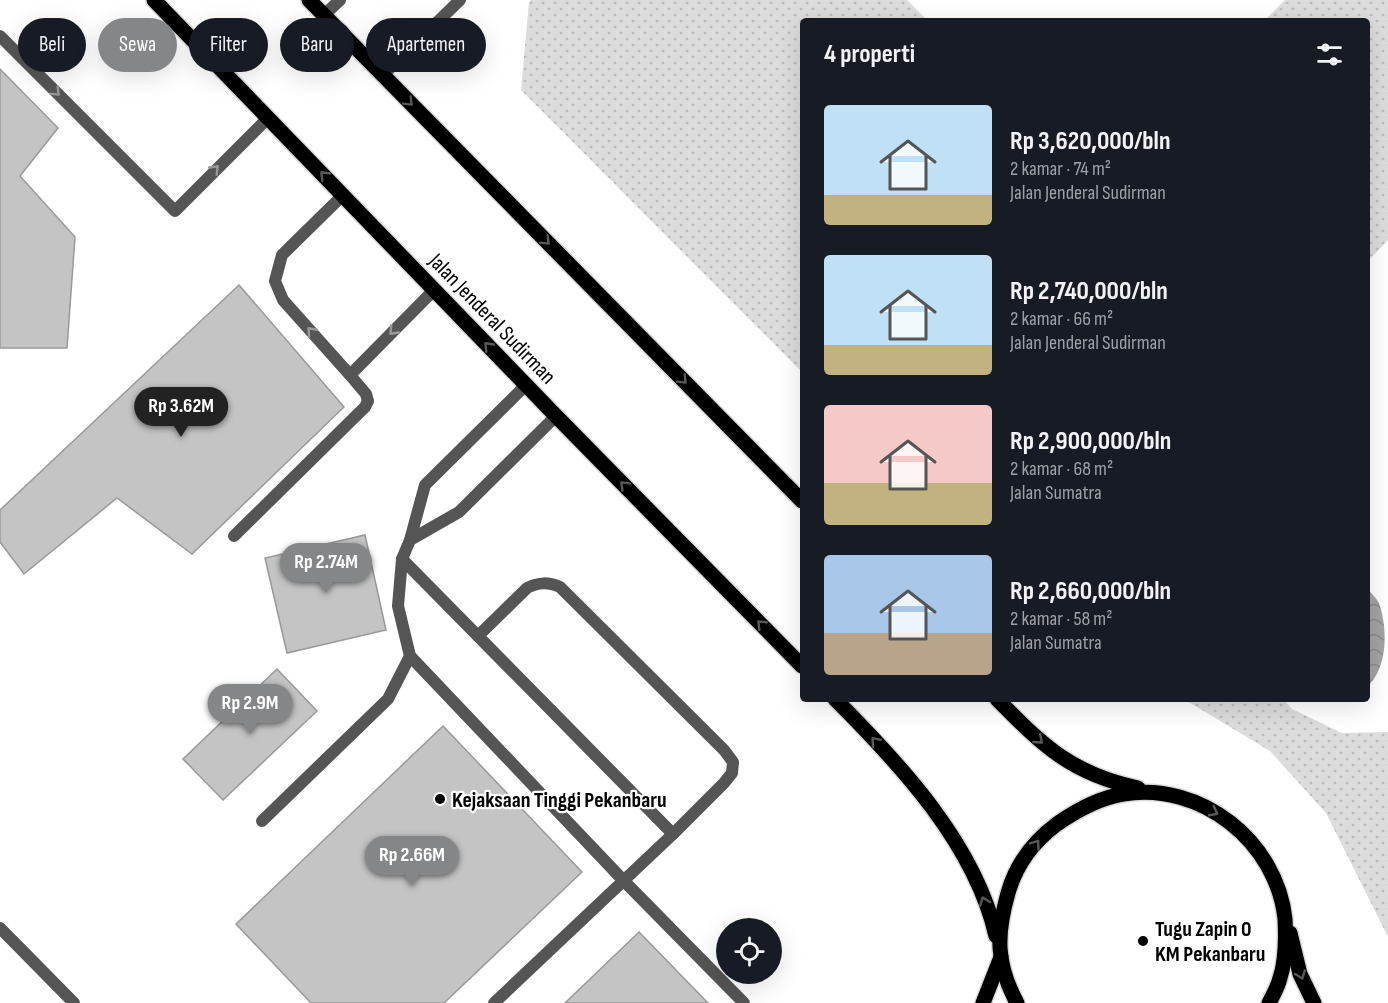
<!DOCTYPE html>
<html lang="id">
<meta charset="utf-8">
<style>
body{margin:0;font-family:"Sofia Sans Condensed",sans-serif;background:#20242c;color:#f1f3f6;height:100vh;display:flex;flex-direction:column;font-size:22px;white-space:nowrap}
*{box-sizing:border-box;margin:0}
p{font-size:20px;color:#9ea1a6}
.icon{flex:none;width:33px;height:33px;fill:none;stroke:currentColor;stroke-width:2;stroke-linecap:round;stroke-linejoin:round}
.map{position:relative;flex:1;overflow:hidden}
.side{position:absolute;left:800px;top:18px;width:570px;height:684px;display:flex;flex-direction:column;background:#171b24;border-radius:6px;box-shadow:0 6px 24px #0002}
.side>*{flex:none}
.hud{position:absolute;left:18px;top:18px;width:570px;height:54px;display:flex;gap:12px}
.buttons{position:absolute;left:716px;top:918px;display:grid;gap:12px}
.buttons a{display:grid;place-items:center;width:66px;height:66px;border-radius:50%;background:#171b24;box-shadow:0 6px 24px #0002;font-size:30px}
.price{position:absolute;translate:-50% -51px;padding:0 14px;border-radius:21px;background:#858687;color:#fff;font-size:20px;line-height:39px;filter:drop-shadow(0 2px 3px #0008)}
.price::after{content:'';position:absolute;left:50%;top:36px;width:18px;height:14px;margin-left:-9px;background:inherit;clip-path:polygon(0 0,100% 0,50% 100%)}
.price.current{background:#222;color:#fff}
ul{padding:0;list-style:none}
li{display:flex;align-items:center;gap:18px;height:150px;padding:0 24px}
li span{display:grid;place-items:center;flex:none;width:168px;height:120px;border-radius:6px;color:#555}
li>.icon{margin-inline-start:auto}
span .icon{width:72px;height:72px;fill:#fffc;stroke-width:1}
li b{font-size:26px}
h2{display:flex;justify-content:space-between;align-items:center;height:72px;padding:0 24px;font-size:26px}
.tag{padding:0 21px;border-radius:27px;background:#171b24;box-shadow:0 6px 24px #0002;font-size:21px;line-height:54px}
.tag.current{background:#858687;color:#fff}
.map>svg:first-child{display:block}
.green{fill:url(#green-dots)}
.water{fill:url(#water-waves)}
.building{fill:#c4c4c4;stroke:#999;stroke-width:1.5}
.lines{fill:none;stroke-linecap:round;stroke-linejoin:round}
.primary-casing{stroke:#dbdbdb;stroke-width:18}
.service{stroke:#555;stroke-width:12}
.tertiary{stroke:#555;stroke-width:12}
.primary{stroke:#000;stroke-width:15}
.oneway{stroke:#999}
.oneway2{stroke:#595959}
.poi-dot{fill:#000;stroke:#fff;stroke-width:2}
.labels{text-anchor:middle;stroke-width:4.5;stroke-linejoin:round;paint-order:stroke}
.street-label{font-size:22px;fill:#000;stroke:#fff}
.poi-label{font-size:22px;font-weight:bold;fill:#000;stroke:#fff;text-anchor:start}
</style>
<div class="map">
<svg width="1388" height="1003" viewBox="0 0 1388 1003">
<defs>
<pattern id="green-dots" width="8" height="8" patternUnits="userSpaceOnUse" patternTransform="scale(1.5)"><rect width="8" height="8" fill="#dcdcdc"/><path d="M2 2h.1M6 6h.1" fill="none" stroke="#bbb" stroke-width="1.8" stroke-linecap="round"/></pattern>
<pattern id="water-waves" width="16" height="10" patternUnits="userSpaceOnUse" patternTransform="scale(1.5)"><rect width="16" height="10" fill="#a3a3a3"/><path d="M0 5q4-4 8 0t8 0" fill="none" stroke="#8b8b8b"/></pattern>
</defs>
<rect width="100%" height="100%" fill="#fff"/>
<g class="green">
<path d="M 531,0 L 907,0 L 928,21 L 802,21 L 802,372 L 521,90 L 529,2 Z"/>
<path d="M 1285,0 L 1388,0 L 1388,240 L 1367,262 L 1366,21 L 1264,21 Z"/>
<path d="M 1179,699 L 1283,699 L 1292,709 L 1342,733 L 1388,732 L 1388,937 L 1326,813 L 1270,751 L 1192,704 Z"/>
</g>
<path class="water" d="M 1367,588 C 1371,593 1376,598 1379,603 C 1388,629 1388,668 1367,687 Z"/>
<g class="building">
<path d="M 0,69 L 58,128 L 20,176 L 75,237 L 67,348 L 0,348 Z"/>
<path d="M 239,285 L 344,407 L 192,554 L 117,498 L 24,574 L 0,542 L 0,510 Z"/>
<path d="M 365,535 L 386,630 L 287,653 L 265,558 Z"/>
<path d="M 277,669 L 317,711 L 223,800 L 183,759 Z"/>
<path d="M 443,726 L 582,872 L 444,1003 L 311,1003 L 236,924 Z"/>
<path d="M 639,932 L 708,1003 L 565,1003 Z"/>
</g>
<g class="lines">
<defs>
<g id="primary">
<path d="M 154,0 L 556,416 L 802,666"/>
<path d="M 309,0 L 802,501"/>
<path d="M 835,699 C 900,764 975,844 996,936"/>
<path d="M 997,699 C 1043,746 1072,774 1138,788"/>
<path d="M 1290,933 L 1300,974 L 1314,1003"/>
<path d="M 983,1003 L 1001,957"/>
<path d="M 1017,1003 C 996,964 996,935 1008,893 C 1016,865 1034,841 1057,824 C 1077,810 1099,798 1123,794 C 1201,781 1277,842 1285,919 C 1286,938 1286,960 1280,978 C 1278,987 1273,995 1269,1003"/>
</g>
</defs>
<use href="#primary" class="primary-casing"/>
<g class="service">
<path d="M 0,36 L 175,211 L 268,118"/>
<path d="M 350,375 L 434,290"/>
<path d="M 526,385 L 425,485 L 410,540 L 402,559 L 398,606 L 410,656 L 623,880 L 744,1003"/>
<path d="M 234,536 L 365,407 L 368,401 L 366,394 L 350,375 L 283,300 L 275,281 L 282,255 L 343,195"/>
<path d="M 410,540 L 459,512 L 556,416"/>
<path d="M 402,559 L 673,834"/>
<path d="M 478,636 L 527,588 C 539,582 548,582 560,587 L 724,750 L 733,762 L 732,773 L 724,783 L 673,834 L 494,1003"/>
<path d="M 262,821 L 388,699 L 410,656"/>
</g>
<g class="tertiary">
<path d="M 324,15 L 340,0"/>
<path d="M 383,75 L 460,0"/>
<path d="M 0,928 L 74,1003"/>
</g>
<use href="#primary" class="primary"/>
</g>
<defs><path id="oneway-chevron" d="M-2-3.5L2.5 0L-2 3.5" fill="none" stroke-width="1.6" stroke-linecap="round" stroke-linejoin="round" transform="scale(1.5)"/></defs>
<g class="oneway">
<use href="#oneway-chevron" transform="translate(56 92) rotate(45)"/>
<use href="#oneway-chevron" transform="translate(215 169) rotate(-46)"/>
<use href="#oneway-chevron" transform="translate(311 331) rotate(-132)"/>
<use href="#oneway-chevron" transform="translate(393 331) rotate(134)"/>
</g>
<g class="oneway2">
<use href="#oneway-chevron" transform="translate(409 102) rotate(45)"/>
<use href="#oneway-chevron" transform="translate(324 175) rotate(-134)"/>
<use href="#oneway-chevron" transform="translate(546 241) rotate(45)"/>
<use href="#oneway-chevron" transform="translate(488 346) rotate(-134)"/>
<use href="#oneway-chevron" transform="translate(683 380) rotate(45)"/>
<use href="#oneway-chevron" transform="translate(624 485) rotate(-135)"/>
<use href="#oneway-chevron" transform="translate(761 624) rotate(-135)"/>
<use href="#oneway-chevron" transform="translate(1039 740) rotate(41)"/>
<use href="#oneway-chevron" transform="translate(875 741) rotate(-131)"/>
<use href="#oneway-chevron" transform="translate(1214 812) rotate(27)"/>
<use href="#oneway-chevron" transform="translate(1036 844) rotate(-54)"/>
<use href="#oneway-chevron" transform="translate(984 901) rotate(-111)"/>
<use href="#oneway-chevron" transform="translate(1301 975) rotate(70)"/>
</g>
<g class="poi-dot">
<circle cx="440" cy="799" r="6"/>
<circle cx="1143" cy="941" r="6"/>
</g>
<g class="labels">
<g class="street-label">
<text transform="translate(493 318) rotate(46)" y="8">Jalan Jenderal Sudirman</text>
</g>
<g class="poi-label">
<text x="452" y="807">Kejaksaan Tinggi Pekanbaru</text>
<text x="1155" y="936">Tugu Zapin 0<tspan x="1155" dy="25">KM Pekanbaru</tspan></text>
</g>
</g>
</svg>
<div class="buttons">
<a><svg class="icon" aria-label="locate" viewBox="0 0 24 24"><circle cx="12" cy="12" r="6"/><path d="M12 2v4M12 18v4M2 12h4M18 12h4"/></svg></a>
</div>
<b class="price current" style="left:181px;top:438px">Rp 3.62M</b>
<b class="price" style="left:326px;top:594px">Rp 2.74M</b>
<b class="price" style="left:250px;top:735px">Rp 2.9M</b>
<b class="price" style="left:412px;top:887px">Rp 2.66M</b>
<div class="hud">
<a class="tag">Beli</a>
<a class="tag current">Sewa</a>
<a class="tag">Filter</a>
<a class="tag">Baru</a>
<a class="tag">Apartemen</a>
</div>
<section class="side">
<h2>4 properti<svg class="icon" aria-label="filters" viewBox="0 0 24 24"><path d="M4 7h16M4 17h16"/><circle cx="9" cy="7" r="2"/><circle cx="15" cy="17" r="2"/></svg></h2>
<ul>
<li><span style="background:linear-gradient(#bfe0f5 75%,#c2b280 0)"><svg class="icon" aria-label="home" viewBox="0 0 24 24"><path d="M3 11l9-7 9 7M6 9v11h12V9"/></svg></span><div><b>Rp 3,620,000/bln</b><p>2 kamar · 74 m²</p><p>Jalan Jenderal Sudirman</p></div></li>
<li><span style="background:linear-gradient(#bfe0f5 75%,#c2b280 0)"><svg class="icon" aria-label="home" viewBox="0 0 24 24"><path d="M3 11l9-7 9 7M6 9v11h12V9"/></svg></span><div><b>Rp 2,740,000/bln</b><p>2 kamar · 66 m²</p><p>Jalan Jenderal Sudirman</p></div></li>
<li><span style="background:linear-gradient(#f6c9c9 65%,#c2b280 0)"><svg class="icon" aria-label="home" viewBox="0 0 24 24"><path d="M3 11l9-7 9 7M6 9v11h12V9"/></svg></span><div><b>Rp 2,900,000/bln</b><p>2 kamar · 68 m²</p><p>Jalan Sumatra</p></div></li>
<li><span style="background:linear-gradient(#a9c7e8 65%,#b9a48a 0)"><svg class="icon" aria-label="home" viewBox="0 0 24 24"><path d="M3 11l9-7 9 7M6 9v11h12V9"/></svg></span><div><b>Rp 2,660,000/bln</b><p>2 kamar · 58 m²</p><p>Jalan Sumatra</p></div></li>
</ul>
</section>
</div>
